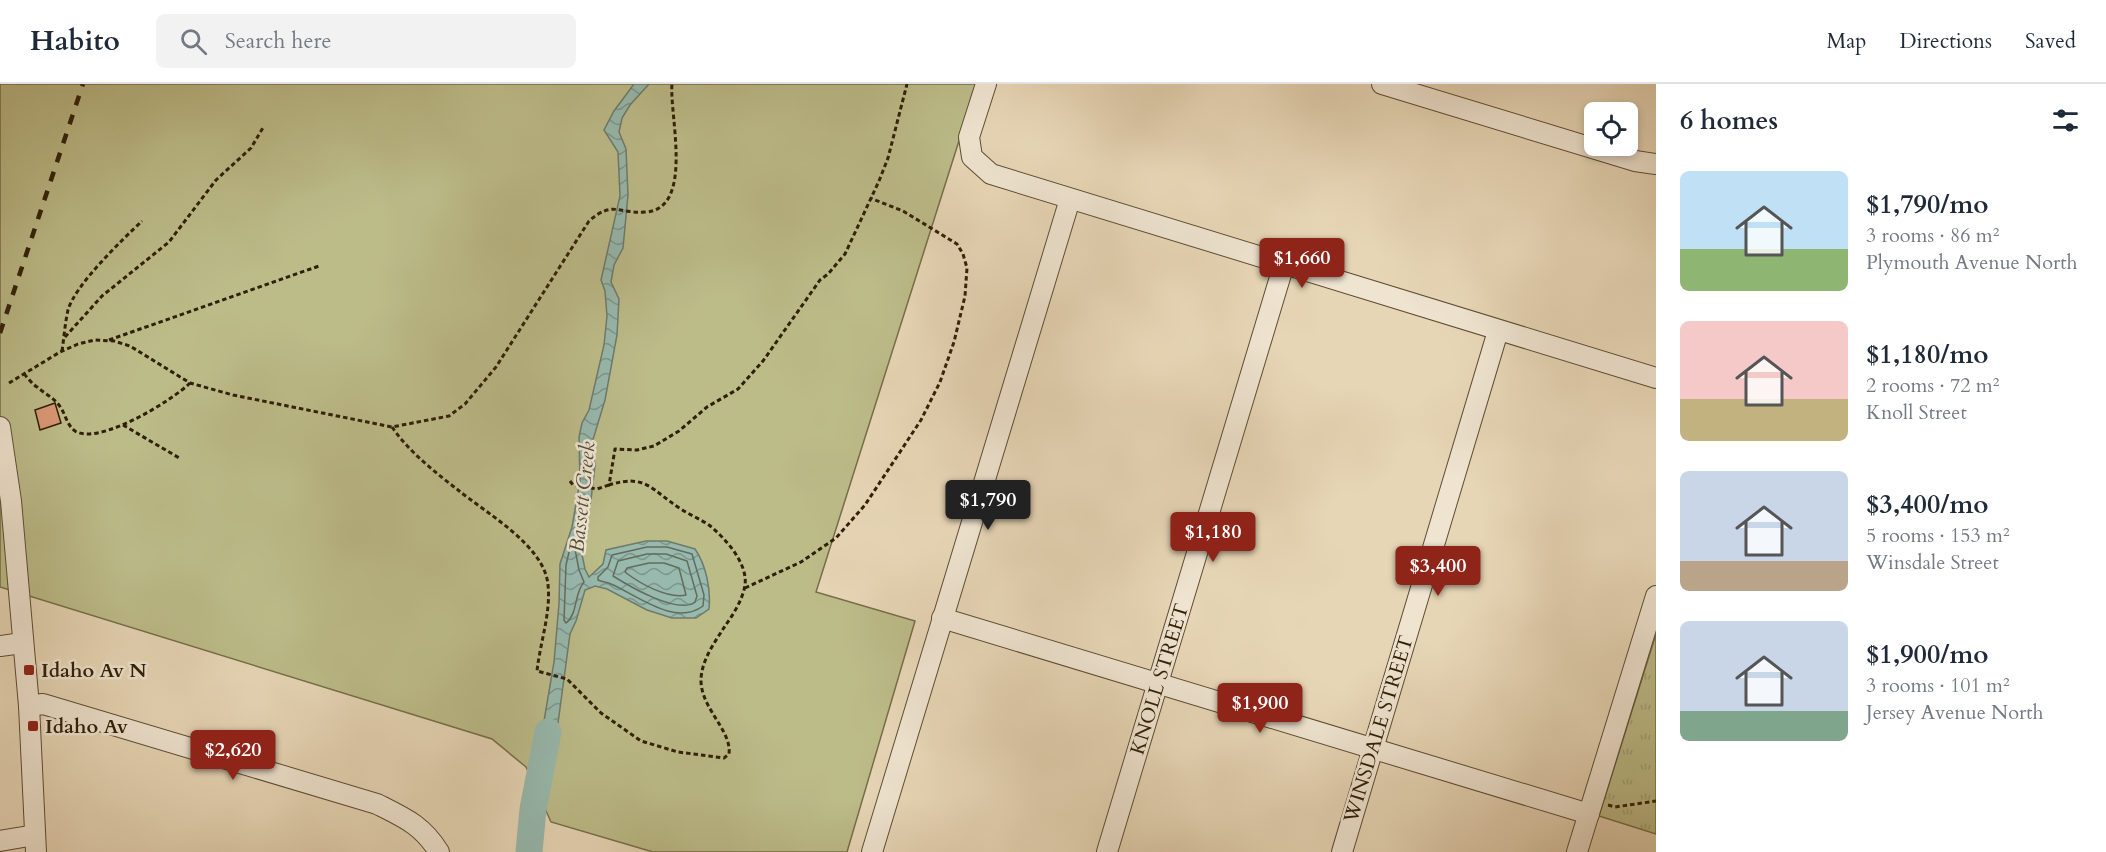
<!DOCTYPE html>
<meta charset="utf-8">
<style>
body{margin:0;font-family:Cardo,serif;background:#f2f2f3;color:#1f2937;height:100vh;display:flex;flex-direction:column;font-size:22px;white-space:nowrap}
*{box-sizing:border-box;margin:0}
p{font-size:20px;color:#747a83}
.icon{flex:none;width:33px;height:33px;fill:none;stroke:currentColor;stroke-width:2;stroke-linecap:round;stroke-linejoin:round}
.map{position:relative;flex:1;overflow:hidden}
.sheet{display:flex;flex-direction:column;background:#fff;width:450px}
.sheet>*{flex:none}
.tools{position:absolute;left:1584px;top:18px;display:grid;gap:12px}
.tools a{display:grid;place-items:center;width:54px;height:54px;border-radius:9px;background:#fff;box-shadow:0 3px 9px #0003;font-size:30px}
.price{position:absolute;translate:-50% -51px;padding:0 14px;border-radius:6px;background:#8f2418;color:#fff;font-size:20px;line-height:39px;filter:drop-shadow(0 2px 3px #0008)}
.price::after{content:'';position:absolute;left:50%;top:36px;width:18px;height:14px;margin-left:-9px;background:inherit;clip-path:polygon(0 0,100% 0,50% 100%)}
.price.current{background:#222;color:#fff}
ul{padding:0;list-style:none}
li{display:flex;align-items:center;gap:18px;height:150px;padding:0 24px}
li span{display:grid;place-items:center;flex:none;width:168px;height:120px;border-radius:9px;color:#555}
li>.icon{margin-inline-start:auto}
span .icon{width:72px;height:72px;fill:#fffc;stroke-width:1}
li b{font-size:26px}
h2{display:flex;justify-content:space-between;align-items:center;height:72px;padding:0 24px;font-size:26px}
header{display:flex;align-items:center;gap:36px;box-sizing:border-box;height:84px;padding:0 30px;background:#fff;border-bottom:2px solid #e0e1e3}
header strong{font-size:28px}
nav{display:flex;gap:33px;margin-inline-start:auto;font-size:21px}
.search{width:420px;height:54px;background:#f2f2f3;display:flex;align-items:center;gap:15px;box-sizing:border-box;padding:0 21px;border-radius:9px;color:#747a83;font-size:22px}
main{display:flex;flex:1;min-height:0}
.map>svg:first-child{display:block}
.grass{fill:#bcbc89;stroke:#766e48;stroke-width:1.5}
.park{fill:url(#park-tufts);stroke:#766e48;stroke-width:1.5}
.water{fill:url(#water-waves);stroke:#6e7b6c;stroke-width:1.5}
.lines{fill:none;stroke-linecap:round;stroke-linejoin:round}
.shore{stroke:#646c5b;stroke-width:1.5}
.river{stroke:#97b9ae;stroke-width:27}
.building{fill:#da9774;stroke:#301f08;stroke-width:1.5}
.minor-casing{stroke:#5e4d34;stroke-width:22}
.path{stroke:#301f08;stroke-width:3;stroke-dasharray:4.5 3;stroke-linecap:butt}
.minor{stroke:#efe4d0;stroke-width:20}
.rail{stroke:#301f08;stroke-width:4.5;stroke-dasharray:10 10;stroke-linecap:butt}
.poi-dot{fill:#8f2418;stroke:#efe4d0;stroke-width:2}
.labels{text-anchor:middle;stroke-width:5;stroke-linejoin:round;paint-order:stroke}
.poi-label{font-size:20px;font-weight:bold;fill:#301f08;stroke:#efe4d0;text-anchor:start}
.street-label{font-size:20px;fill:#301f08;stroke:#efe4d0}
.water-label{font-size:21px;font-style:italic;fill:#4f4d3a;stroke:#efe4d0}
</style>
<header>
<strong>Habito</strong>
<div class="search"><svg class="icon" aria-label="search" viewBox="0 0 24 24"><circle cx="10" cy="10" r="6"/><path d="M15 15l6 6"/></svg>Search here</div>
<nav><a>Map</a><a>Directions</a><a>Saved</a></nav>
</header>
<main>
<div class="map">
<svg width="1656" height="768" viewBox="0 0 1656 768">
<defs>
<pattern id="park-tufts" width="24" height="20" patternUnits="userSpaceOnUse" patternTransform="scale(1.5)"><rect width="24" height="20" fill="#bcbc89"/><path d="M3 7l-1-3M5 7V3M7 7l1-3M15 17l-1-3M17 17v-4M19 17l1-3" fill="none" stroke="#a2a175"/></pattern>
<pattern id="water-waves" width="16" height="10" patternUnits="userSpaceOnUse" patternTransform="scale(1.5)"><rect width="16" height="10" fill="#97b9ae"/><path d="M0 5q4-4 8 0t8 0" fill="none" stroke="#7c968c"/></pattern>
</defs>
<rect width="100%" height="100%" fill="#e7d6b6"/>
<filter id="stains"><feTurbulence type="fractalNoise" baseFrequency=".00333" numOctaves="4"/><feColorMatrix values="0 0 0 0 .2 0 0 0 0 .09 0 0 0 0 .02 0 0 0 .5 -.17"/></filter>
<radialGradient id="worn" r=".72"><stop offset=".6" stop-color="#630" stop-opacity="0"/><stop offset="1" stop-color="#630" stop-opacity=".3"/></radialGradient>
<path class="grass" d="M 0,0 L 977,0 L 816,508 L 915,537 L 847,768 L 653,768 L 551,738 L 526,683 L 492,655 L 0,503 Z"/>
<path class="park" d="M 1656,550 L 1656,750 L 1599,732 Z"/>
<path class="water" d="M 634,0 L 649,0 L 630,21 L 622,34 L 619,48 L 626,65 L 628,111 L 623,164 L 614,181 L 611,198 L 619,215 L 617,251 L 605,316 L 591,362 L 595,381 L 591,416 L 582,449 L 581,466 L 585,485 L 589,493 L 603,480 L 606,466 L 646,457 L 667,457 L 695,465 C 706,481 711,505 709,525 L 696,534 L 672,534 L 647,526 L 607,505 L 595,502 L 585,506 L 576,537 L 570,550 L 558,639 L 546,685 L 530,678 L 543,643 L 554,578 L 559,520 L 560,480 L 572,443 L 580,397 L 579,353 L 582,339 L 589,326 L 604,261 L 607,232 L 605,207 L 601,196 L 620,112 L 618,68 L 604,46 L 614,27 Z"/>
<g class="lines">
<g class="shore">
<path d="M 573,463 L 575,465 L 579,486 L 584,498 C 574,509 578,530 566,539 L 564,536 L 566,481 L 570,464 Z"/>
<path d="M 647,463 L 667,463 L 692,470 L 704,511 L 703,522 C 675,543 637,511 611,500 C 607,498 602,498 598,496 L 598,493 L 608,483 L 612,471 Z"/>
<path d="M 647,470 L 666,470 L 687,477 L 697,512 L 695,518 C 678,531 629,502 613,492 L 618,477 Z"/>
<path d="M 649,479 L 664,479 L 679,484 L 686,511 C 667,515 639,499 625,488 L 627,484 Z"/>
</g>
<path class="river" d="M 529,768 L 533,725 L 548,648"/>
</g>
<path class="building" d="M 55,319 L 61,339 L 40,346 L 35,326 Z"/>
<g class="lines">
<defs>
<g id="minor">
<path d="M 986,0 L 969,53 L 972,73 L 991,90 L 1656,294"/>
<path d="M 1382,0 L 1635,77 L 1656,80"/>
<path d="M 0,343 L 11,417 L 29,622 L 36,768"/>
<path d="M 942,534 L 1589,730"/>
<path d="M 0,562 L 22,559"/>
<path d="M 29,622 L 43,620 L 377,720 C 405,734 422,741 439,768"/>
<path d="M 0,757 L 35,751"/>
<path d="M 872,768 L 1070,115"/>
<path d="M 1107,768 L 1284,180"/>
<path d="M 1342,768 L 1498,247"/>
<path d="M 1577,768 L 1656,512"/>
</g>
</defs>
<use href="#minor" class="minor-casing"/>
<g class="path">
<path d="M 65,253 L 102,212 L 169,158 L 216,96 L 251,64 L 264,42"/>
<path d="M 109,256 L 319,182"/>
<path d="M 62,267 C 64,254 65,239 68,226 C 75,201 122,156 142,137"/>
<path d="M 24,290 C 28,294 32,300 37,303 C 45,310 55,314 61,324 C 66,332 67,341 75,347 C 99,362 173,316 190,299"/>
<path d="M 9,299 L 60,268 L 78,260 L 95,256 L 114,257 L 130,262 L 190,299 L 233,311 L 392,343 L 449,332 L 465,320 L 496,283 L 589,137 C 613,116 618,130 645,128 C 695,126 669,30 672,0"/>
<path d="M 123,341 L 181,375"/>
<path d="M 392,343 C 409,368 435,388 458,406 C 486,429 545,462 548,501 C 551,529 540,559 537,587 L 567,595 L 601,629 L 641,657 L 678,668 L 724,674 L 729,670 C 732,646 700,624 701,595 C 702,575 715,558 725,542 C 733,531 743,515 745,501 C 748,479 725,454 709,441 C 700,435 690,431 681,425 C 652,407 647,389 609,401 L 615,365 L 637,366 L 654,362 L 679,347 L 707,323 L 738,305 L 763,277 L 820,196 L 828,190 L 845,170 L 879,97 L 888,74 L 907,0"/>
<path d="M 570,397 L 573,401 L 597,405 L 609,401"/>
<path d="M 745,504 L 801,478 L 836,454 L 865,421 L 921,336 L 940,298 L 954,258 L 965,212 L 967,184 L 963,170 L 957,160 L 903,127 L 870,114"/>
<path d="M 1608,721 L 1615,723 L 1656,717"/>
</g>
<use href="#minor" class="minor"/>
<path class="rail" d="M 0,249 L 83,0"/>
</g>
<g class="poi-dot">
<rect x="23" y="580" width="12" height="12" rx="3"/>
<rect x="27" y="636" width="12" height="12" rx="3"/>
</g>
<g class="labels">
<g class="poi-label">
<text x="41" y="593">Idaho Av N</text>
<text x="45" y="649">Idaho Av</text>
</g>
<g class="street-label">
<text transform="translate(1159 595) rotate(-73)" y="7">KNOLL STREET</text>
<text transform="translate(1378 645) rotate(-73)" y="7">WINSDALE STREET</text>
</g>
<g class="water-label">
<text transform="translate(582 413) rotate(-84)" y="7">Bassett Creek</text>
</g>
</g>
<rect width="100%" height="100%" filter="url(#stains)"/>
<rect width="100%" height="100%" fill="url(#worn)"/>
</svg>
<div class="tools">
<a><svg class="icon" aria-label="locate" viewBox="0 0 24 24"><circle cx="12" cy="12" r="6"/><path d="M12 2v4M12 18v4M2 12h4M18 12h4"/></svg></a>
</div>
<b class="price" style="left:1302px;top:205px">$1,660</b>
<b class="price current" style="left:988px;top:447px">$1,790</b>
<b class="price" style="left:1213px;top:479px">$1,180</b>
<b class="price" style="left:1438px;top:513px">$3,400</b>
<b class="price" style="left:1260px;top:650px">$1,900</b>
<b class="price" style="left:233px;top:697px">$2,620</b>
</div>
<section class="sheet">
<h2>6 homes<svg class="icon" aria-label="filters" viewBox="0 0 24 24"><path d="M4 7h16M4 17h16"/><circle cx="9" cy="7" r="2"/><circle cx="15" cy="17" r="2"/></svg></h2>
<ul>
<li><span style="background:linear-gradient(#bfe0f5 65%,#8fb573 0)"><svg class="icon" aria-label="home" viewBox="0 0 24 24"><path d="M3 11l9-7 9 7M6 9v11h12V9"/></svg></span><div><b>$1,790/mo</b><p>3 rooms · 86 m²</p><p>Plymouth Avenue North</p></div></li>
<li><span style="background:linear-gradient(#f6c9c9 65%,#c2b280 0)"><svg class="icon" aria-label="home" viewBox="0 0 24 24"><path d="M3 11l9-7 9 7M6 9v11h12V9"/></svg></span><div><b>$1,180/mo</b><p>2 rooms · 72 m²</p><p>Knoll Street</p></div></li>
<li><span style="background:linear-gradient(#c9d6e8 75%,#b9a48a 0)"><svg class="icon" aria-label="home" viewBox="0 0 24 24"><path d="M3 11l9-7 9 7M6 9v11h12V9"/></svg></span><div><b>$3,400/mo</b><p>5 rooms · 153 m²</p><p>Winsdale Street</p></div></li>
<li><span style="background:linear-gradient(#c9d6e8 75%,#7fa58c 0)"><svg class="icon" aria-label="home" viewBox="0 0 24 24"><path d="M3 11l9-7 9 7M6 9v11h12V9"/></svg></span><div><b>$1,900/mo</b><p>3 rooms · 101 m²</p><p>Jersey Avenue North</p></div></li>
</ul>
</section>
</main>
